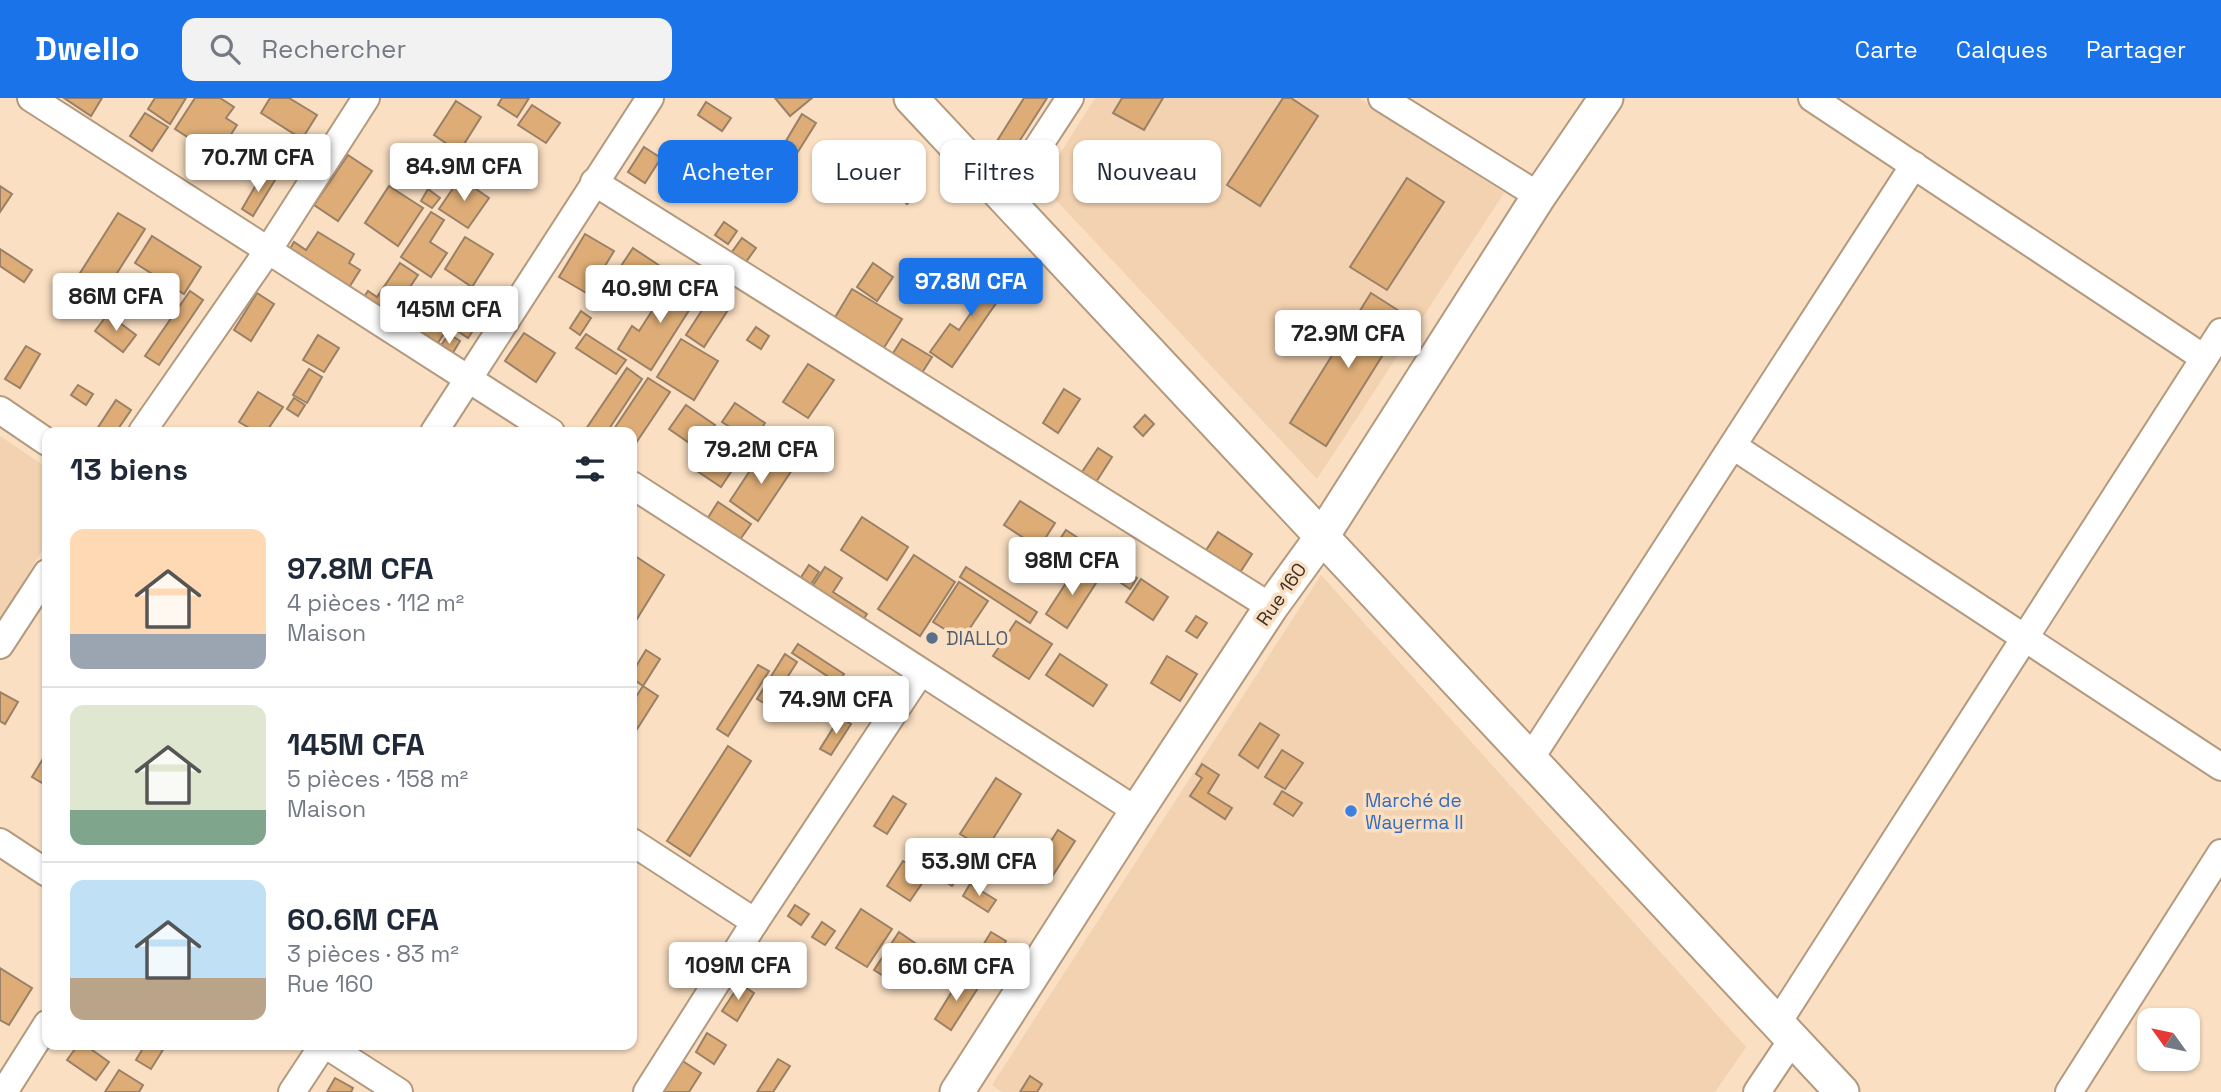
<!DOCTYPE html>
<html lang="fr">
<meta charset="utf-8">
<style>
body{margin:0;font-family:"Space Grotesk",sans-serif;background:#f2f2f3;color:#1f2937;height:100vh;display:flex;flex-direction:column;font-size:26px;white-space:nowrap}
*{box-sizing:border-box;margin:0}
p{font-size:23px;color:#747a83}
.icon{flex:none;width:38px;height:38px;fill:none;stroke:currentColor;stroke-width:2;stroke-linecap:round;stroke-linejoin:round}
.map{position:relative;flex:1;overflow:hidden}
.details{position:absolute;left:42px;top:329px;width:595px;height:623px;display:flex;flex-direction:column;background:#fff;border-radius:14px;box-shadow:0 2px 5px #0004}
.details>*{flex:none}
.hud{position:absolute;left:658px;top:42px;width:665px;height:63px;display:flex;gap:14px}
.needle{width:46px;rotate:303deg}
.controls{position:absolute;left:2137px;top:910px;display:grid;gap:14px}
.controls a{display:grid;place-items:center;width:63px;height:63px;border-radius:14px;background:#fff;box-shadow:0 2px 5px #0004;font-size:35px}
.price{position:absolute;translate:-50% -60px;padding:0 16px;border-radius:7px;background:#fff;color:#222;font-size:23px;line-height:46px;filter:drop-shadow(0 2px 4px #0008)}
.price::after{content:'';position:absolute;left:50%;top:42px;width:21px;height:16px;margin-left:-10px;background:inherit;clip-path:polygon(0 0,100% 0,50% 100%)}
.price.selected{background:#1a73e8;color:#fff}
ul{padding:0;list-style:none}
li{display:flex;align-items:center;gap:21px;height:175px;padding:0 28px}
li+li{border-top:2px solid #e0e1e3}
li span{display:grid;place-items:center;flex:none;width:196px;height:140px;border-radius:14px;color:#555}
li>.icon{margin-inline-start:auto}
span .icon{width:84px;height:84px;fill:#fffc;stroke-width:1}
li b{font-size:30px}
h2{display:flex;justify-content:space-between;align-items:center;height:84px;padding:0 28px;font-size:30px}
.chip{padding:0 24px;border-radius:14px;background:#fff;box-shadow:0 2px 5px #0004;font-size:24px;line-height:63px}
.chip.selected{background:#1a73e8;color:#fff}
header{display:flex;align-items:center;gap:42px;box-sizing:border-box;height:98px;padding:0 35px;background:#1a73e8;color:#fff}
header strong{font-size:33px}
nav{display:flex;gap:38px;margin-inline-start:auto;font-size:24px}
.search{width:490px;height:63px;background:#f2f2f3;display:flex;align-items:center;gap:18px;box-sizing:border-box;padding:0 24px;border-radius:14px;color:#747a83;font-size:26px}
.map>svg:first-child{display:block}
.built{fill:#f2d2b0}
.building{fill:#dead77;stroke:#998066;stroke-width:2}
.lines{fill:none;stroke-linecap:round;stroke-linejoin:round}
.minor-casing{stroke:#b3997e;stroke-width:30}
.tertiary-casing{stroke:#b3997e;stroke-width:37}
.minor{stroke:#fff;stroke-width:26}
.tertiary{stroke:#fff;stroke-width:33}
.service-dot{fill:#5c6f8a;stroke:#fadfc2;stroke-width:2.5}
.shop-dot{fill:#3f7fe0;stroke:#fadfc2;stroke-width:2.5}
.labels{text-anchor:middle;stroke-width:7;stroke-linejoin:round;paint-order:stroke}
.street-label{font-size:19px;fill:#3c3227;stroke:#fadfc2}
.service-label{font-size:19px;fill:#4e5e75;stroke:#fadfc2;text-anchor:start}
.shop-label{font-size:19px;fill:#366cbe;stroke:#fadfc2;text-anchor:start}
</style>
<header>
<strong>Dwello</strong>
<div class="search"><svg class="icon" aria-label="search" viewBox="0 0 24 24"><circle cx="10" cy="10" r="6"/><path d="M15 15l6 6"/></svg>Rechercher</div>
<nav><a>Carte</a><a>Calques</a><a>Partager</a></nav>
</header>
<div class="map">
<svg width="2221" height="994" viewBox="0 0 2221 994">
<rect width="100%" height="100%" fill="#fadfc2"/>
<g class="built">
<path d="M 1095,0 L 1359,0 L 1504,95 L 1317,381 L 1041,86 Z"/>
<path d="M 0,338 L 47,370 L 47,444 L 0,523 Z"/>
<path d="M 1321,477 L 1746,949 L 1715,994 L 1002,994 L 992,987 Z"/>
</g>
<g class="building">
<path d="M 64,0 L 102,0 L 91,18 Z"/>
<path d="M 155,0 L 186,0 L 170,26 L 148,11 Z"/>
<path d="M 195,0 L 220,0 L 234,9 L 226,20 L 237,27 L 217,58 L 175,31 Z"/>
<path d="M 270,0 L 289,0 L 317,17 L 302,41 L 261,15 Z"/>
<path d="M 502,0 L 529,0 L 517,19 L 498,7 Z"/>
<path d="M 775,0 L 812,0 L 790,18 Z"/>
<path d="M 1024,0 L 1047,0 L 1008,61 L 992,51 Z"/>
<path d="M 1122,0 L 1163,0 L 1144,32 L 1113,15 Z"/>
<path d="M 1283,0 L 1291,0 L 1318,18 L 1260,108 L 1227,87 Z"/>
<path d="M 456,3 L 481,19 L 459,54 L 434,37 Z"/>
<path d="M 706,4 L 731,20 L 722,33 L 698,17 Z"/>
<path d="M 532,7 L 560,25 L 546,45 L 518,27 Z"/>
<path d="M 145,15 L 168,29 L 152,53 L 130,38 Z"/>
<path d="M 802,16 L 816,25 L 784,76 L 771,68 Z"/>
<path d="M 644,49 L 661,60 L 645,85 L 628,74 Z"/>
<path d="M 348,57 L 372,73 L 338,123 L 314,107 Z"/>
<path d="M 263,75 L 275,82 L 253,118 L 242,111 Z"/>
<path d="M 460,80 L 489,100 L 468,130 L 439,111 Z"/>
<path d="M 1407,80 L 1444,104 L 1387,192 L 1350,169 Z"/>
<path d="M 905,82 L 919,94 L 907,106 L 894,94 Z"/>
<path d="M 0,88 L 12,96 L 0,114 Z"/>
<path d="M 389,88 L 423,110 L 398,148 L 365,125 Z"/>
<path d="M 428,91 L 440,100 L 432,110 L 421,103 Z"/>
<path d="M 431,114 L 444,122 L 430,144 L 447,155 L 431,179 L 401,159 Z"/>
<path d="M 118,115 L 145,131 L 89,219 L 63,202 Z"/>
<path d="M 724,124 L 737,133 L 728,146 L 715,137 Z"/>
<path d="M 318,134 L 354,156 L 349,165 L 360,172 L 345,196 L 285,159 L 294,144 L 306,152 Z"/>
<path d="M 585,136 L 614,153 L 588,196 L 559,179 Z"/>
<path d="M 152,138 L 201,169 L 184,196 L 135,165 Z"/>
<path d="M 465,139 L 493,156 L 472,189 L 445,171 Z"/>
<path d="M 742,140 L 756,150 L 743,168 L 729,158 Z"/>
<path d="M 633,150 L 666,172 L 653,193 L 619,171 Z"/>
<path d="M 0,151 L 32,172 L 24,184 L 0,168 Z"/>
<path d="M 400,165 L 418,177 L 387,223 L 360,205 L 368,193 L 377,199 Z"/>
<path d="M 873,165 L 893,179 L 877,203 L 857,189 Z"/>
<path d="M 989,170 L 1010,185 L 952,269 L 930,254 L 950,226 L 959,232 L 975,209 L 966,203 Z"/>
<path d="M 674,179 L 700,195 L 651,272 L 618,251 L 632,228 L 639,233 Z"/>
<path d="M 852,191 L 902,221 L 880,256 L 831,226 Z"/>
<path d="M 190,193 L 203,202 L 159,267 L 145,258 Z"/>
<path d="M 257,195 L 274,206 L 251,243 L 234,232 Z"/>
<path d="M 1371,195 L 1407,218 L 1326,348 L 1290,325 Z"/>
<path d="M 457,196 L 485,215 L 468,240 L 440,221 Z"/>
<path d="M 710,200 L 728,212 L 704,249 L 686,237 Z"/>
<path d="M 581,213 L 591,220 L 580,237 L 570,230 Z"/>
<path d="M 108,216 L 136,237 L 123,254 L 95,233 Z"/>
<path d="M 417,218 L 445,234 L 432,254 L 405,237 Z"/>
<path d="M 756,229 L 769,238 L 761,251 L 747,242 Z"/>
<path d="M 524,235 L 555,255 L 536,284 L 505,263 Z"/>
<path d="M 449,236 L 460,243 L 449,261 L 437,253 Z"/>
<path d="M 586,236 L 626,262 L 616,276 L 576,250 Z"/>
<path d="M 318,237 L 339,250 L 324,274 L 303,262 Z"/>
<path d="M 681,241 L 718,263 L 694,302 L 657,279 Z"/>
<path d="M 902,241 L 932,259 L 920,278 L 890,260 Z"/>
<path d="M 26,248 L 40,256 L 20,290 L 5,281 Z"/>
<path d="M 808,266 L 834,282 L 808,320 L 783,304 Z"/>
<path d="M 627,270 L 642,281 L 607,334 L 591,334 L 586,331 Z"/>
<path d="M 309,271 L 322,279 L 307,305 L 293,297 Z"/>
<path d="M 648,280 L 670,294 L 632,351 L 632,334 L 612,334 Z"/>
<path d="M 78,287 L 93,296 L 86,307 L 71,297 Z"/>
<path d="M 1064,291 L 1080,301 L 1058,335 L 1043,325 Z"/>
<path d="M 258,294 L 283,309 L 266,334 L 256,334 L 239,324 Z"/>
<path d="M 294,300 L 305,307 L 298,318 L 287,311 Z"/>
<path d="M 116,302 L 131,312 L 116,334 L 95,334 Z"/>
<path d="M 735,305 L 765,325 L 753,344 L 722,324 Z"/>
<path d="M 686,307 L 715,327 L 698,351 L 669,331 Z"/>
<path d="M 1145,317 L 1154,326 L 1143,338 L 1134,329 Z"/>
<path d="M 719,333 L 746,351 L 721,389 L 694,371 Z"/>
<path d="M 1098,350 L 1112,359 L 1091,392 L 1076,383 Z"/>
<path d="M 763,353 L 792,372 L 758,423 L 730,403 Z"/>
<path d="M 1020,403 L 1055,425 L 1039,450 L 1004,427 Z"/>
<path d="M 718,404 L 751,426 L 734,450 L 702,429 Z"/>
<path d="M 862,419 L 908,449 L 887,482 L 841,452 Z"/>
<path d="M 1066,432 L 1106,458 L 1098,470 L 1058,444 Z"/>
<path d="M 1218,434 L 1252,456 L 1237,479 L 1203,457 Z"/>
<path d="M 632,456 L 664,477 L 632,529 Z"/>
<path d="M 914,457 L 955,484 L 920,538 L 878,511 Z"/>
<path d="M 1115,465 L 1137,480 L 1130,491 L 1108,476 Z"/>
<path d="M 809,467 L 819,474 L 806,494 L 796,487 Z"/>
<path d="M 1077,468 L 1098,482 L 1067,530 L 1046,516 Z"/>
<path d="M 825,469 L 842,480 L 833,494 L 867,516 L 859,528 L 808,495 Z"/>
<path d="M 966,469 L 1037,514 L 1030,525 L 960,479 Z"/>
<path d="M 1141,481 L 1168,499 L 1153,522 L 1126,504 Z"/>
<path d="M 959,484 L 988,503 L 962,542 L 933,524 Z"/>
<path d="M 1196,518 L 1207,525 L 1197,540 L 1186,533 Z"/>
<path d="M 1016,523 L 1052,546 L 1029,581 L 993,558 Z"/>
<path d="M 798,546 L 844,576 L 838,585 L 792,555 Z"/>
<path d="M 646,552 L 660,561 L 643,588 L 632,580 L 632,575 Z"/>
<path d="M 785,556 L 797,564 L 769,608 L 757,601 Z"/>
<path d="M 1060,556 L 1107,587 L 1093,608 L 1046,577 Z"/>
<path d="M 1167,558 L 1197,576 L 1180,603 L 1151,585 Z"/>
<path d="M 758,567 L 769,573 L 728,638 L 717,631 Z"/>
<path d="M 643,588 L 658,598 L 632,639 L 632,605 Z"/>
<path d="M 861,588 L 871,594 L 857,617 L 846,610 Z"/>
<path d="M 0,594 L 18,604 L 5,626 L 0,623 Z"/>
<path d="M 840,619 L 851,626 L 831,657 L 820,651 Z"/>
<path d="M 1260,625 L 1279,637 L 1258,670 L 1239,657 Z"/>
<path d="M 728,648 L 751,663 L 690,758 L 667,743 Z"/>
<path d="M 1282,652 L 1303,665 L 1285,691 L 1265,679 Z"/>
<path d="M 47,654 L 47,688 L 32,679 Z"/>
<path d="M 1202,666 L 1219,677 L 1208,695 L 1232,710 L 1225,721 L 1190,698 L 1202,680 L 1196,676 Z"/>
<path d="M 996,680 L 1021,696 L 986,752 L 960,736 Z"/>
<path d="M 1282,693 L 1302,705 L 1293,718 L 1274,706 Z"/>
<path d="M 893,698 L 906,706 L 887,736 L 874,728 Z"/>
<path d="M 1058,732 L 1075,743 L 1048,785 L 1031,775 Z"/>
<path d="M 960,741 L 976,751 L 952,788 L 936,778 Z"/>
<path d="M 903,763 L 927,778 L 910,803 L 887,788 Z"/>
<path d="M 970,786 L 996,802 L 988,814 L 963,798 Z"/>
<path d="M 795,807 L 809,816 L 801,827 L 788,818 Z"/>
<path d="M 861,811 L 892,831 L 867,869 L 836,850 Z"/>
<path d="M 822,824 L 835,833 L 825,847 L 812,839 Z"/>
<path d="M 899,834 L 925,852 L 901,889 L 874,872 Z"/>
<path d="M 991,834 L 1006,843 L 985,875 L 971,867 Z"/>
<path d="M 0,870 L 32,890 L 9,927 L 0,922 Z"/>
<path d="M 961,879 L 978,890 L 951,932 L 935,921 Z"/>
<path d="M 740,886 L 754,895 L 737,923 L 722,913 Z"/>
<path d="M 707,935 L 726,947 L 714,966 L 696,954 Z"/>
<path d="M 78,947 L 85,947 L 109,964 L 96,982 L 67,962 Z"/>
<path d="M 145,947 L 166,947 L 151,971 L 136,962 Z"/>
<path d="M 778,961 L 790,968 L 773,994 L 757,994 Z"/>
<path d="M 681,962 L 701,975 L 689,994 L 660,994 Z"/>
<path d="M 119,972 L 143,987 L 139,994 L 105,994 Z"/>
<path d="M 1030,978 L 1042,986 L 1037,994 L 1020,994 Z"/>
<path d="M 335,980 L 353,990 L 351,994 L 327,994 Z"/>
</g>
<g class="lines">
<defs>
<g id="minor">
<path d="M 31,0 L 551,334"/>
<path d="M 1382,0 L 1539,98"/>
<path d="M 1812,0 L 2204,260"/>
<path d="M 594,84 L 1271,509"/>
<path d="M 1004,101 L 1070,0"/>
<path d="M 0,312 L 47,344"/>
<path d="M 142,334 L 267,154 L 366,0"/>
<path d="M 434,334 L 650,0"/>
<path d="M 1733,348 L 2221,669"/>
<path d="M 632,387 L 1137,713"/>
<path d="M 0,547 L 47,475"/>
<path d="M 1530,661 L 1914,67"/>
<path d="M 0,744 L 47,775"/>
<path d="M 632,744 L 755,824"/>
<path d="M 1777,926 L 2221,234"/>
<path d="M 326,947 L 399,994"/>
<path d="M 4,994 L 47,926"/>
<path d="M 292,994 L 323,947"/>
<path d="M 647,994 L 755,824 L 920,575"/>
<path d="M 1757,994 L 1792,942"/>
<path d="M 2069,994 L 2221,755"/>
</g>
<g id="tertiary">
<path d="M 911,0 L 1842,994"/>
<path d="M 957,994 L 1137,713 L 1271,509 L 1321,440 L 1539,98 L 1606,0"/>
</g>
</defs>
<use href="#minor" class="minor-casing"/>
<use href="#tertiary" class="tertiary-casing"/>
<use href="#minor" class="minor"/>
<use href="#tertiary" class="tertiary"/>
</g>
<circle class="service-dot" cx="932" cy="540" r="7"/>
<circle class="shop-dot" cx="1351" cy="713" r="7"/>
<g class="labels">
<g class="street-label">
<text transform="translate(1281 496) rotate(-55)" y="7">Rue 160</text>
</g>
<g class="service-label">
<text x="946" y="547">DIALLO</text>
</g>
<g class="shop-label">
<text x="1365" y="709">Marché de<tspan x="1365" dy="22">Wayerma II</tspan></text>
</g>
</g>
</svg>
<div class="controls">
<a><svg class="needle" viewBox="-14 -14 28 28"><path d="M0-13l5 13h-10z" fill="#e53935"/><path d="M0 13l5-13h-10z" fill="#747a83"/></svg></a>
</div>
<b class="price" style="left:258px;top:96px">70.7M CFA</b>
<b class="price" style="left:464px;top:105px">84.9M CFA</b>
<b class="price selected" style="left:971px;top:220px">97.8M CFA</b>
<b class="price" style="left:660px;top:227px">40.9M CFA</b>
<b class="price" style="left:116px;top:235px">86M CFA</b>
<b class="price" style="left:449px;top:248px">145M CFA</b>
<b class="price" style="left:1348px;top:272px">72.9M CFA</b>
<b class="price" style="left:761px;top:388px">79.2M CFA</b>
<b class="price" style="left:1072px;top:499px">98M CFA</b>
<b class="price" style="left:836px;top:638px">74.9M CFA</b>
<b class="price" style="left:979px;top:800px">53.9M CFA</b>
<b class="price" style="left:738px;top:904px">109M CFA</b>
<b class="price" style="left:956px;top:905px">60.6M CFA</b>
<div class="hud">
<a class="chip selected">Acheter</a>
<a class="chip">Louer</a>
<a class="chip">Filtres</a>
<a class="chip">Nouveau</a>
</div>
<section class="details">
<h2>13 biens<svg class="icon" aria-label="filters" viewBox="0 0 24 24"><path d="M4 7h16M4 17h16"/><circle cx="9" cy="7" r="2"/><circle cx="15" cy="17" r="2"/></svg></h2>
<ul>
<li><span style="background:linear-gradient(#ffd9b3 75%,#9aa5b1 0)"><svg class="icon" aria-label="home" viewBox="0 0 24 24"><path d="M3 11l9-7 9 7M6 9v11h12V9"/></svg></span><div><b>97.8M CFA</b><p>4 pièces · 112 m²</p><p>Maison</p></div></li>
<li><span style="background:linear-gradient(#dfe7d0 75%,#7fa58c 0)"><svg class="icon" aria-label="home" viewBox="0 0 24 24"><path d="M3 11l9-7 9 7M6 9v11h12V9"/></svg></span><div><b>145M CFA</b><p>5 pièces · 158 m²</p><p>Maison</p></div></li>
<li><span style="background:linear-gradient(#bfe0f5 70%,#b9a48a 0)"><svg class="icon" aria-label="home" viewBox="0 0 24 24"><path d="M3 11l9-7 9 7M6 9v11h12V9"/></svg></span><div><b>60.6M CFA</b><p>3 pièces · 83 m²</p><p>Rue 160</p></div></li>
</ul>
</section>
</div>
